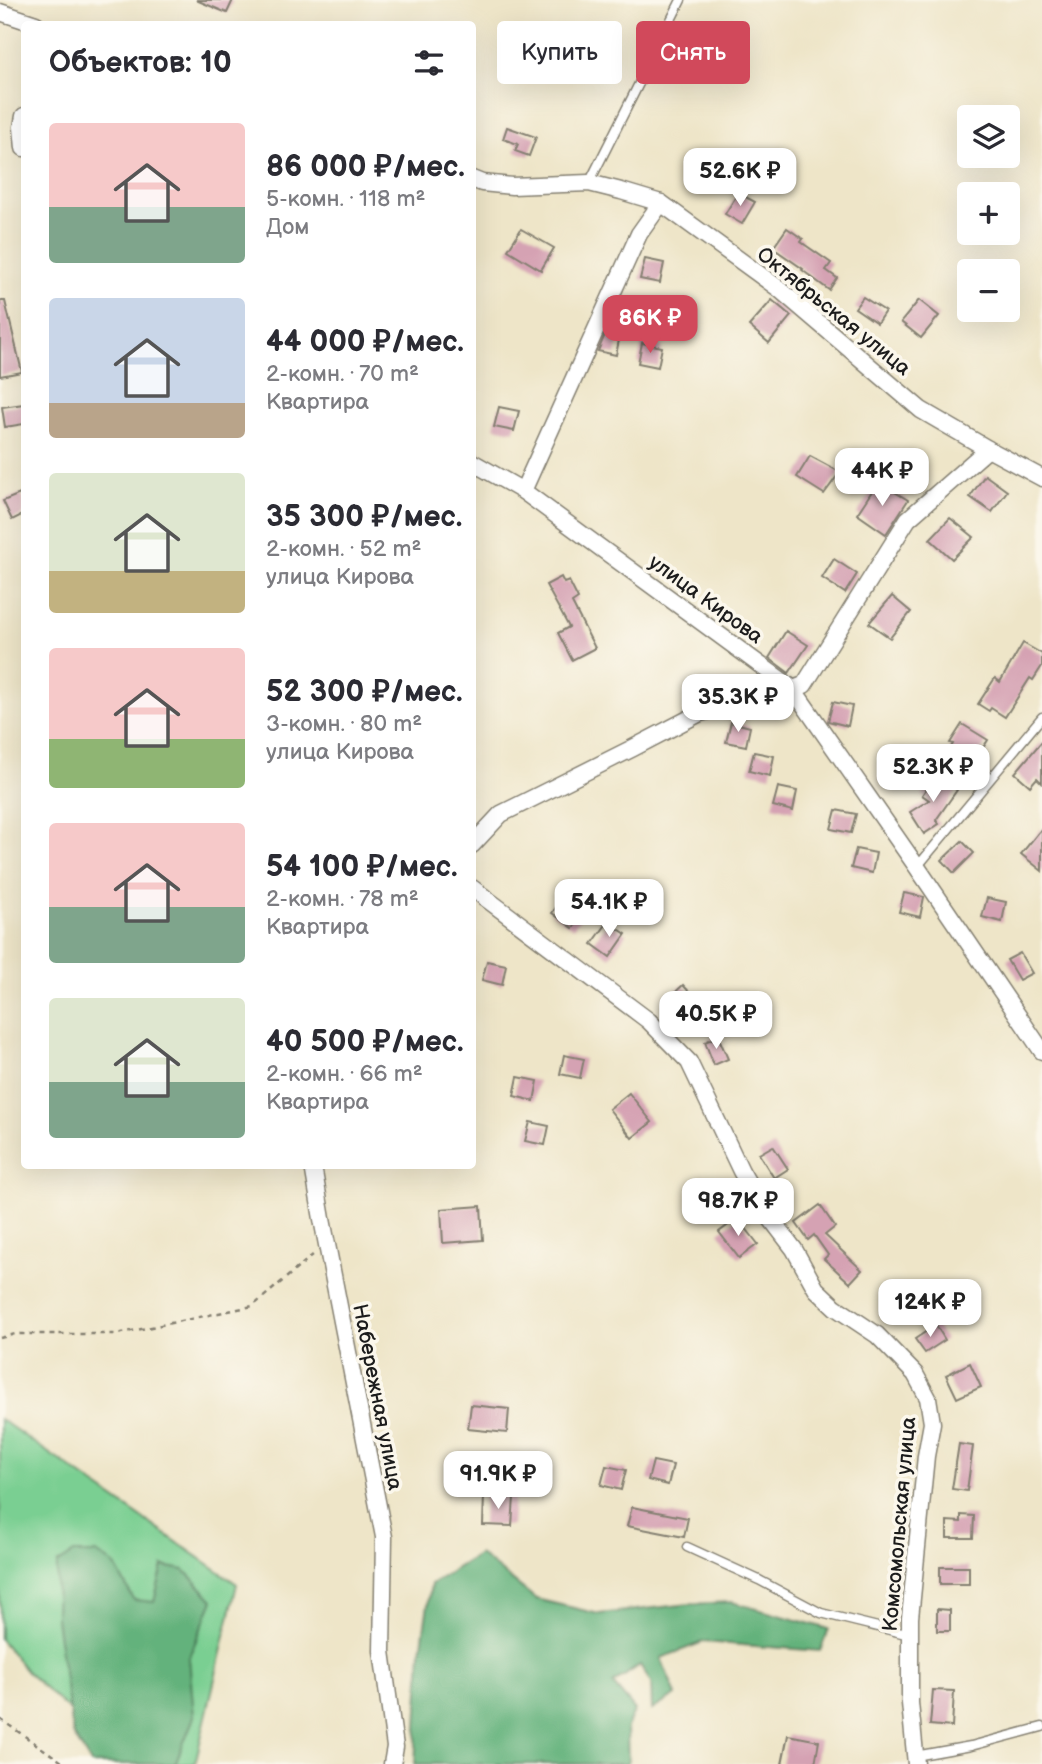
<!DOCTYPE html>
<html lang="ru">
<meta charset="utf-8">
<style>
body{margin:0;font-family:"Balsamiq Sans",sans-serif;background:#f2f2f3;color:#2b2b33;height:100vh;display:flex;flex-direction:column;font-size:26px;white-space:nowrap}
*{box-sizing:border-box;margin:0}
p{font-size:23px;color:#7c7c81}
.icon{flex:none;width:38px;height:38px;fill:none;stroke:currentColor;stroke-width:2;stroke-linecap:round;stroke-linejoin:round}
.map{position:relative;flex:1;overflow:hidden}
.sheet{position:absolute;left:21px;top:21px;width:455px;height:1148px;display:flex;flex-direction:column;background:#fff;border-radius:7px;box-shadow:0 7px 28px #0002}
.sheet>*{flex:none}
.guide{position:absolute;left:497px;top:21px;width:439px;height:63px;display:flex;gap:14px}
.buttons{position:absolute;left:957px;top:105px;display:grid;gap:14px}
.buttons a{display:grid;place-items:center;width:63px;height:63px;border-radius:7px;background:#fff;box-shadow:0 7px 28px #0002;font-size:35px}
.price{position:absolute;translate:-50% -60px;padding:0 16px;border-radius:14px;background:#fff;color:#222;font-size:23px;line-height:46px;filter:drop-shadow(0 2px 4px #0008)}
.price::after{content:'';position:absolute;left:50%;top:42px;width:21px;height:16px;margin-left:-10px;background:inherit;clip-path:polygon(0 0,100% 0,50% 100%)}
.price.current{background:#d1495b;color:#fff}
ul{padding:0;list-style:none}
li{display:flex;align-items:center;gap:21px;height:175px;padding:0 28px}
li span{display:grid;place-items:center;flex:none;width:196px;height:140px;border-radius:7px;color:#555}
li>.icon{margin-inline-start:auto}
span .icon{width:84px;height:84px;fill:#fffc;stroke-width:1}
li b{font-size:30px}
h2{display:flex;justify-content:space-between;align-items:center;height:84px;padding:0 28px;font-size:30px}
.tag{padding:0 24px;border-radius:7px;background:#fff;box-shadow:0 7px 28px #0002;font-size:24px;line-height:63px}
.tag.current{background:#d1495b;color:#fff}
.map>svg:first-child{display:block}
.green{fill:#7acf92;stroke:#4b7657;stroke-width:2}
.forest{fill:#63b27c;stroke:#40674c;stroke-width:2}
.building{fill:#d5a2b3}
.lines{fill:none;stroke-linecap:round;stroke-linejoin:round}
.service-casing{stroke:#858072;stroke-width:11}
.minor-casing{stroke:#858072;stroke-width:19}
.path{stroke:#858072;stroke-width:2.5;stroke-dasharray:5 5;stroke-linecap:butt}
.service{stroke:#fff;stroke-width:8}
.minor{stroke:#fff;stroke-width:16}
.labels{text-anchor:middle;stroke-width:7;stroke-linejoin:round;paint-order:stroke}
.street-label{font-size:21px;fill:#1c1c1c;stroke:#fbf7ec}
</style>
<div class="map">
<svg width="1042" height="1764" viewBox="0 0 1042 1764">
<rect width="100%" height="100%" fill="#fbf7ec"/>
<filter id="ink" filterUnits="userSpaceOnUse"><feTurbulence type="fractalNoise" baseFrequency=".0143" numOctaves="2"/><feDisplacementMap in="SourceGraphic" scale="14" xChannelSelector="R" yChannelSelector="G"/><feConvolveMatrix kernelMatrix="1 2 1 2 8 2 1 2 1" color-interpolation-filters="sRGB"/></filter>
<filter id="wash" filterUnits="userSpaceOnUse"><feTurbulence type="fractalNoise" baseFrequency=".00686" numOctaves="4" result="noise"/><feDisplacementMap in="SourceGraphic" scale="28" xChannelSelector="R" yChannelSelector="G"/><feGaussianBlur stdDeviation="1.57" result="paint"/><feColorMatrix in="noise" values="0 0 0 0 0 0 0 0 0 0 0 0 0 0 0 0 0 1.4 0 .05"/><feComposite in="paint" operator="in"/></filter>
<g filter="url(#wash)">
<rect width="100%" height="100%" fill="#eee5c8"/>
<path class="green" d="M 0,1419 L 237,1584 L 195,1764 L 128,1764 L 27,1672 L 0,1639 Z"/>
<g class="forest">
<path d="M 74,1553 L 96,1553 L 114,1564 L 134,1600 L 154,1602 L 163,1566 L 184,1570 L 213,1600 L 189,1657 L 194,1717 L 175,1764 L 91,1764 L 73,1734 L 56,1619 L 57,1564 Z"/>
<path d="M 479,1554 L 536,1599 L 599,1614 L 690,1604 L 732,1602 L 829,1629 L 820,1651 L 703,1642 L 661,1658 L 676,1695 L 652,1710 L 651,1683 L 640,1665 L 613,1684 L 635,1710 L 627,1727 L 628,1764 L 415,1764 L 421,1651 L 431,1584 Z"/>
</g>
<g id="blocks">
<g class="building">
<path d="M 196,0 L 233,0 L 227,13 Z"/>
<path d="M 507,127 L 536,137 L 529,156 L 515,151 L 518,144 L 503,139 Z"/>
<path d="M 738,193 L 755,202 L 742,224 L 725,214 Z"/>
<path d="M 787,228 L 803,239 L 801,242 L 831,263 L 826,270 L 837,278 L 829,290 L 802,270 L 803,269 L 773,248 Z"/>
<path d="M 521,229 L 554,248 L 541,270 L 508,250 Z"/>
<path d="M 645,259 L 664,263 L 660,283 L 640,279 Z"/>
<path d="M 863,297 L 885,311 L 877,323 L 855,308 Z"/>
<path d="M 772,300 L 791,316 L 769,343 L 749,326 Z"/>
<path d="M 919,300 L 939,316 L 921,338 L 901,322 Z"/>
<path d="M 0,301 L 5,301 L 22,372 L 0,376 Z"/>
<path d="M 606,332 L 620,335 L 616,355 L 598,351 Z"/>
<path d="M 642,343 L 662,347 L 658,367 L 638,363 Z"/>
<path d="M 24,404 L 24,424 L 5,427 L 2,407 Z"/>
<path d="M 499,407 L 519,411 L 514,431 L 494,427 Z"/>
<path d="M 810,456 L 840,472 L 824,494 L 797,477 Z"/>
<path d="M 985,475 L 1007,491 L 992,512 L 970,497 Z"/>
<path d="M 878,482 L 908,500 L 886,534 L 857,514 Z"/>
<path d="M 20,494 L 24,503 L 24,514 L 12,520 L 3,501 Z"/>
<path d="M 950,518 L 974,537 L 952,559 L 930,539 Z"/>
<path d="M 834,559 L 857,574 L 845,593 L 822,578 Z"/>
<path d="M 561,577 L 564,583 L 569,581 L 578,599 L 572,603 L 595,648 L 572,660 L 558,633 L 569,627 L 546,585 Z"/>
<path d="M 892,596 L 911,612 L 890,638 L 869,623 Z"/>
<path d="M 786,631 L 808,645 L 789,673 L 769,658 Z"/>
<path d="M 1023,643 L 1042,654 L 1042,666 L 1033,680 L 1030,678 L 1005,717 L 991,708 L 989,711 L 978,704 L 995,678 L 1000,682 Z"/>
<path d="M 833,702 L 852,706 L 848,726 L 828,721 Z"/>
<path d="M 731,722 L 750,727 L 746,746 L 726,742 Z"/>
<path d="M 962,724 L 988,740 L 972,765 L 959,757 L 956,761 L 946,755 L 953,744 L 950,743 Z"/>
<path d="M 1042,741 L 1042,783 L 1037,778 L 1030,786 L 1015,773 Z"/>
<path d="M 754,752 L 774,756 L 770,776 L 749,771 Z"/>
<path d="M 884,761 L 903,765 L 899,785 L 879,780 Z"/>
<path d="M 936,775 L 957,790 L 936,820 L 939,824 L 924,834 L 910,812 L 929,800 L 922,795 Z"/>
<path d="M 778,787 L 797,791 L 793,811 L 773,806 Z"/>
<path d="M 836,810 L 856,814 L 851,833 L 831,829 Z"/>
<path d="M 1042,828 L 1042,871 L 1021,854 Z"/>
<path d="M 962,841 L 974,853 L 954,873 L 942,860 Z"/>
<path d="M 856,849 L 876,853 L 872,873 L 851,868 Z"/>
<path d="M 904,893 L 924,897 L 920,917 L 899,912 Z"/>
<path d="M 987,898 L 1006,902 L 1002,922 L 982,917 Z"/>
<path d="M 562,899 L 583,914 L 573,928 L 552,913 Z"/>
<path d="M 608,922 L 626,934 L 610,957 L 592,944 Z"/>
<path d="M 1020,953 L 1032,973 L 1019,980 L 1007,960 Z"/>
<path d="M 487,961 L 506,965 L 502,985 L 482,980 Z"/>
<path d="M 683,985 L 696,999 L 681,1013 L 668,999 Z"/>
<path d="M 718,1036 L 728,1059 L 714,1065 L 705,1042 Z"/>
<path d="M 564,1055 L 584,1059 L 580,1078 L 560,1074 Z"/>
<path d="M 518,1077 L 538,1081 L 534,1101 L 514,1096 Z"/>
<path d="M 629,1093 L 652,1122 L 632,1138 L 609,1109 Z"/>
<path d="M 530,1122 L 549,1126 L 545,1145 L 525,1141 Z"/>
<path d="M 773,1146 L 788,1169 L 774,1178 L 759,1154 Z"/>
<path d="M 820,1205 L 835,1227 L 825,1235 L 862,1270 L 850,1283 L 824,1259 L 828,1255 L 814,1235 L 808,1240 L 796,1223 Z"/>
<path d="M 481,1206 L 483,1240 L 443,1243 L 441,1209 Z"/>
<path d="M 738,1218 L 758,1244 L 739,1258 L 719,1232 Z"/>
<path d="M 936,1325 L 945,1340 L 925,1353 L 915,1339 Z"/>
<path d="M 970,1363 L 981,1387 L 957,1398 L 946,1375 Z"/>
<path d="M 471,1405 L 509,1409 L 507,1433 L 468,1429 Z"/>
<path d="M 959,1444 L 973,1446 L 967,1491 L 952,1489 Z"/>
<path d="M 653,1461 L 673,1465 L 668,1485 L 648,1480 Z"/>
<path d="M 606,1466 L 626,1470 L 621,1490 L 601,1485 Z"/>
<path d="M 484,1495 L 514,1497 L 512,1526 L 483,1525 Z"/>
<path d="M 632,1507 L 688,1518 L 684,1537 L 627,1526 Z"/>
<path d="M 961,1515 L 974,1516 L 973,1538 L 947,1538 L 947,1521 L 961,1522 Z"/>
<rect x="940" y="1567" width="29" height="17"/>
<path d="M 937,1609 L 950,1610 L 950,1631 L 937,1631 Z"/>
<path d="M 933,1690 L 954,1691 L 952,1727 L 930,1725 Z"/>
<path d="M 788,1735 L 819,1741 L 815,1764 L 782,1764 Z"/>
</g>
</g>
</g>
<g filter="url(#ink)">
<use href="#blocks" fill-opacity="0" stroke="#858072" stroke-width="2"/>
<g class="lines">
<defs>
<g id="service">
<path d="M 589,183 L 681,0"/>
<path d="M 917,867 L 1042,717"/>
<path d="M 687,1547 L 759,1580 L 821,1613 L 910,1635"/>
<path d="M 915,1756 L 971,1746 L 1042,1727"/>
</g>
<g id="minor">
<path d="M 0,12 L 36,24"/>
<path d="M 24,116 L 22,127 L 24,148"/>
<path d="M 472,179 L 482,183 L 512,186 L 589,183 L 621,191 L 661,203 L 778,288 L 921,410 L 988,449 L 1042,478"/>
<path d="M 472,462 L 523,491 L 793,689 L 917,867 L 1042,1051"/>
<path d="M 523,491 L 639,234 L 661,203"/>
<path d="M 472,845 L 501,814 L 633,748 L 700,713 L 793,689 L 804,685 L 908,519 L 988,449"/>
<path d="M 472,888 L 649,1021 L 689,1062 L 741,1171 L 761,1206 L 794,1249 L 816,1289 L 835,1307 L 877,1335 L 915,1374 L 928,1398 L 932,1423 L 926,1456 L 910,1618 L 910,1703 L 916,1764"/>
<path d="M 313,1166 L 322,1219 L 384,1537 L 382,1651 L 395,1747 L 392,1764"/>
</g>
</defs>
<use href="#service" class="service-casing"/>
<use href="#minor" class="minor-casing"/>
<g class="path">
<path d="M 0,1338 L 15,1334 L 117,1334 L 253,1306 L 314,1254"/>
<path d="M 0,1719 L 65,1764"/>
</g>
<use href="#service" class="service"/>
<use href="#minor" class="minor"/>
</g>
</g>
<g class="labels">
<g class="street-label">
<text transform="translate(834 311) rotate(39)" y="7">Октябрьская улица</text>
<text transform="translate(706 599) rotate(36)" y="7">улица Кирова</text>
<text transform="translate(378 1397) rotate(79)" y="7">Набережная улица</text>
<text transform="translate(899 1524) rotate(-85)" y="7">Комсомольская улица</text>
</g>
</g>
</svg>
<div class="buttons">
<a><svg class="icon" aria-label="layers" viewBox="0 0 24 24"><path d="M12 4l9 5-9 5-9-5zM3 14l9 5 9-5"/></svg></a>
<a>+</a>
<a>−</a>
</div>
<b class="price" style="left:740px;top:208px">52.6K ₽</b>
<b class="price current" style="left:650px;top:355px">86K ₽</b>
<b class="price" style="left:882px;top:508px">44K ₽</b>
<b class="price" style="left:738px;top:734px">35.3K ₽</b>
<b class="price" style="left:933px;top:804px">52.3K ₽</b>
<b class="price" style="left:609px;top:939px">54.1K ₽</b>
<b class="price" style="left:716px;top:1051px">40.5K ₽</b>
<b class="price" style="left:738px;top:1238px">98.7K ₽</b>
<b class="price" style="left:930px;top:1339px">124K ₽</b>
<b class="price" style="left:498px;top:1511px">91.9K ₽</b>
<div class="guide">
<a class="tag">Купить</a>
<a class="tag current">Снять</a>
</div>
<section class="sheet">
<h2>Объектов: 10<svg class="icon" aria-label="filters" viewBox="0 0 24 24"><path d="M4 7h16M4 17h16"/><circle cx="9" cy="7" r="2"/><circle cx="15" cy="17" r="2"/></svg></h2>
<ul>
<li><span style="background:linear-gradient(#f6c9c9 60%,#7fa58c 0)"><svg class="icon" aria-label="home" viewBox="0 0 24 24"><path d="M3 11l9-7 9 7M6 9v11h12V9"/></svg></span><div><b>86 000 ₽/мес.</b><p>5-комн. · 118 m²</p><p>Дом</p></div></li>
<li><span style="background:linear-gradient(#c9d6e8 75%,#b9a48a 0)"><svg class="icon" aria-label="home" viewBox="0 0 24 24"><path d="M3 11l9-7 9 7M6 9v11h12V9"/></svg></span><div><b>44 000 ₽/мес.</b><p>2-комн. · 70 m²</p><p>Квартира</p></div></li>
<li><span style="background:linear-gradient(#dfe7d0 70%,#c2b280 0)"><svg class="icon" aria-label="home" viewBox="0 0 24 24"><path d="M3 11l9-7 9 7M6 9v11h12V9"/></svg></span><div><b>35 300 ₽/мес.</b><p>2-комн. · 52 m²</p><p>улица Кирова</p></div></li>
<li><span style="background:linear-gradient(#f6c9c9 65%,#8fb573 0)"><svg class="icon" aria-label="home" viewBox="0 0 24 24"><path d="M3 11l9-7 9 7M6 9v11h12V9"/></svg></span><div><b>52 300 ₽/мес.</b><p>3-комн. · 80 m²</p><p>улица Кирова</p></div></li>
<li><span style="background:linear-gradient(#f6c9c9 60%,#7fa58c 0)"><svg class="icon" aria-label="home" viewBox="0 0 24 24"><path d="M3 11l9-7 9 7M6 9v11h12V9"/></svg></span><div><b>54 100 ₽/мес.</b><p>2-комн. · 78 m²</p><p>Квартира</p></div></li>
<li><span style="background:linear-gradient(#dfe7d0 60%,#7fa58c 0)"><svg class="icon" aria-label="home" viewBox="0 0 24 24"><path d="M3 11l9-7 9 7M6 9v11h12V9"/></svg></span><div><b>40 500 ₽/мес.</b><p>2-комн. · 66 m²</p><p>Квартира</p></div></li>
</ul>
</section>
</div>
